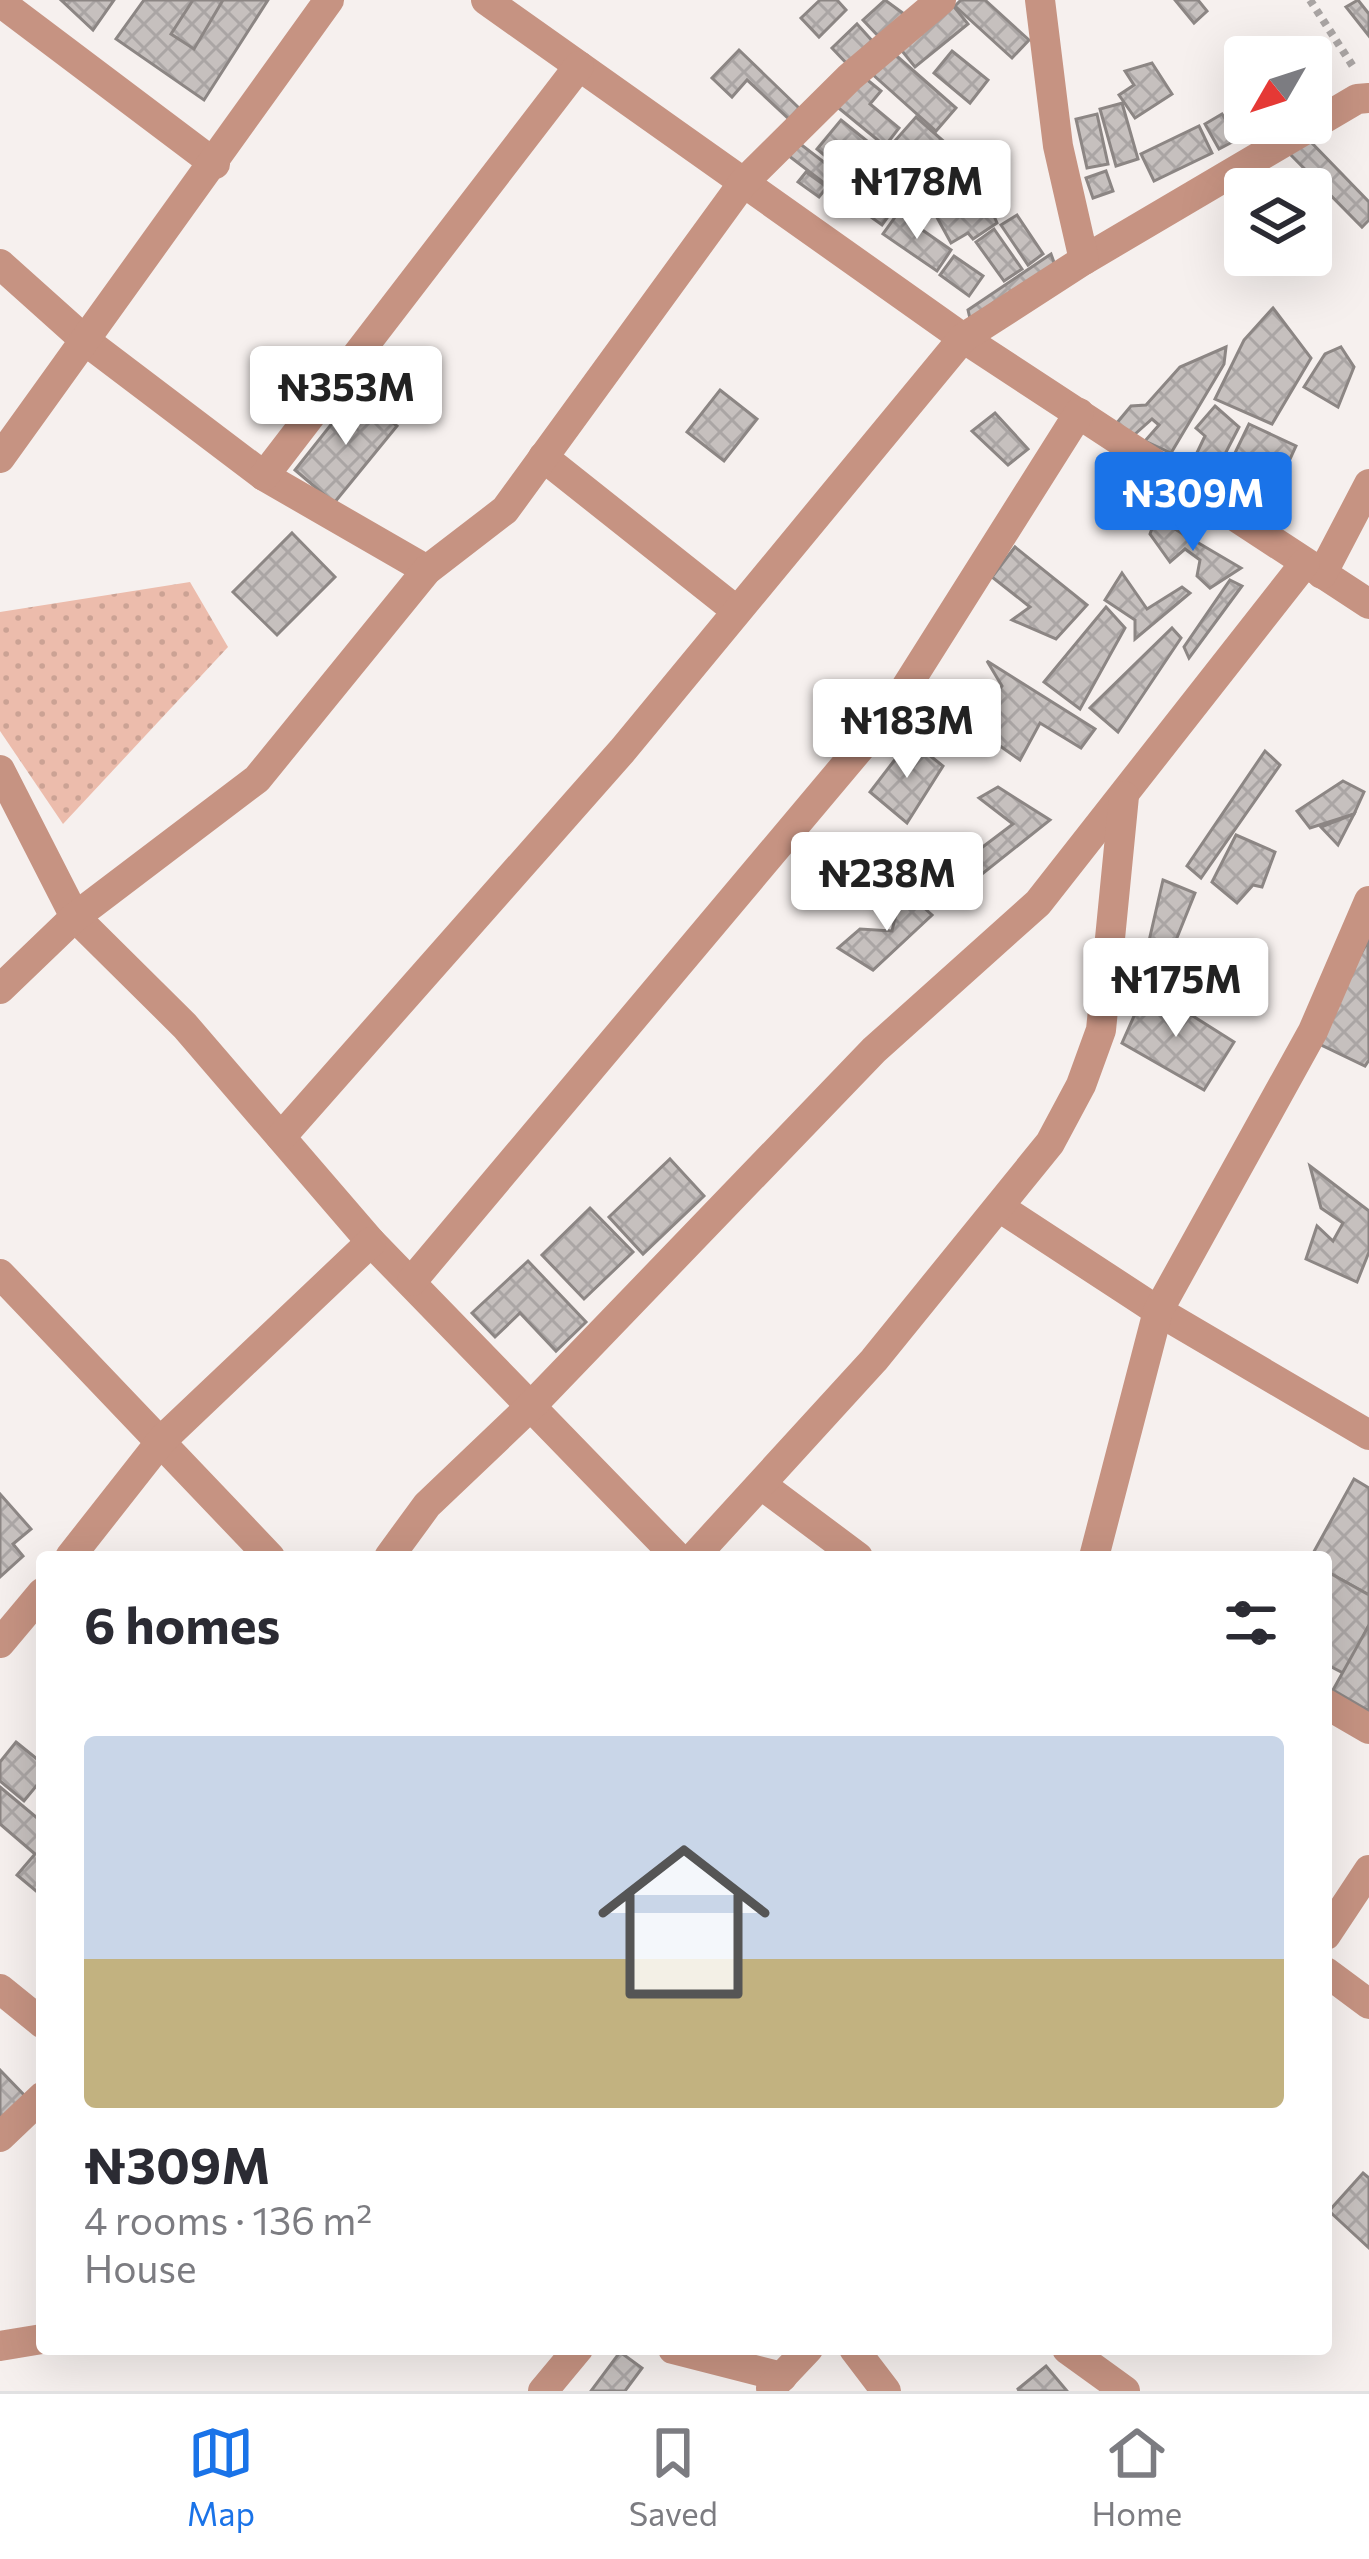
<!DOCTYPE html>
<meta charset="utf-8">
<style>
body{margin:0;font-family:Commissioner,sans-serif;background:#f2f2f3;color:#2b2b33;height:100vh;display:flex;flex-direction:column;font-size:45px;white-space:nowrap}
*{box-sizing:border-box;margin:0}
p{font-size:39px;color:#7c7c81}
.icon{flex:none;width:66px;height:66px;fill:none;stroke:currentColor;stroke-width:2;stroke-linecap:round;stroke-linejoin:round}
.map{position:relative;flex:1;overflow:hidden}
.panel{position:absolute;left:36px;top:1551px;width:1296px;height:804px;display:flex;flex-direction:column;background:#fff;border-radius:12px;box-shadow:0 12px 48px #0002}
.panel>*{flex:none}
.needle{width:78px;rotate:231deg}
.buttons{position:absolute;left:1224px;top:36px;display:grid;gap:24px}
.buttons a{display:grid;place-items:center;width:108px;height:108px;border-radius:12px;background:#fff;box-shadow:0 12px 48px #0002;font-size:60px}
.price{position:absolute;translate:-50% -102px;padding:0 27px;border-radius:12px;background:#fff;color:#222;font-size:39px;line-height:78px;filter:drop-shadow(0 3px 6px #0008)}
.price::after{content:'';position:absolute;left:50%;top:72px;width:36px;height:27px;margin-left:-18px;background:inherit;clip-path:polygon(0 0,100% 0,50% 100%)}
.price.active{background:#1a73e8;color:#fff}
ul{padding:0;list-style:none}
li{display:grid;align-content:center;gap:24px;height:636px;padding:0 48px}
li+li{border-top:3px solid #e1e1e2}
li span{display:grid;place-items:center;height:372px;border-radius:12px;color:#555}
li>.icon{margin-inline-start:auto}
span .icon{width:216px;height:216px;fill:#fffc;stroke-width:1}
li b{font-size:51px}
h2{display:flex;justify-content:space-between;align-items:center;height:144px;padding:0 48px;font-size:51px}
.dock{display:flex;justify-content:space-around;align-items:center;height:168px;border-top:3px solid #e1e1e2;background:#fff;font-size:33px;color:#7c7c81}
.dock a{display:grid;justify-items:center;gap:6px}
.dock .active{color:#1a73e8}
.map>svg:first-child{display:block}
.park{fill:url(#park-dots)}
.building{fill:url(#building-cross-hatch);stroke:#8c8684;stroke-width:3}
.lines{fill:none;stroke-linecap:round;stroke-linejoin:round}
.path{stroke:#a9a4a3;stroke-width:8;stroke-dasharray:6 6;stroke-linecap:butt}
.minor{stroke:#c69382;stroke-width:30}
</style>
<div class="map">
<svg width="1369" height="2391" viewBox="0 0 1369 2391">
<defs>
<pattern id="park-dots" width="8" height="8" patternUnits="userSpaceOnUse" patternTransform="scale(3)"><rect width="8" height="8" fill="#ecbcac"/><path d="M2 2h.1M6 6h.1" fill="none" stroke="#cba294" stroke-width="1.8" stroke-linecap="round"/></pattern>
<pattern id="building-cross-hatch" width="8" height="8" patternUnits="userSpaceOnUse" patternTransform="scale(3)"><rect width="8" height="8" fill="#c6c0be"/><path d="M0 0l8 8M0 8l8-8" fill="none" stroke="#aaa5a4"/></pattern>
</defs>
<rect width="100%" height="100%" fill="#f6f0ee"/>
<path class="park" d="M 190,582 L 228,647 L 63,824 L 0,731 L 0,612 Z"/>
<g class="building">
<path d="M 61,0 L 114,0 L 93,30 Z"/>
<path d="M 144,0 L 268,0 L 204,100 L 116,39 Z"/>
<path d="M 193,0 L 223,0 L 194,49 L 171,34 Z"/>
<path d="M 820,0 L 837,0 L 846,10 L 819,37 L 801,18 Z"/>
<path d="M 885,0 L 904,14 L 879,37 L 863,20 Z"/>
<path d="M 961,0 L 985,0 L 1029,40 L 1012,58 L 955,6 Z"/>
<path d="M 1175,0 L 1198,0 L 1207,11 L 1194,23 Z"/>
<path d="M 1358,0 L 1369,14 L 1369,36 L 1346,7 Z"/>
<path d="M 951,3 L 968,24 L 915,67 L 898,46 Z"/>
<path d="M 857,24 L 875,44 L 850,67 L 832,48 Z"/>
<path d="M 739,50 L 799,108 L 789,119 L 747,80 L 732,97 L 712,78 Z"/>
<path d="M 891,51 L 956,108 L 936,131 L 871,73 Z"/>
<path d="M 952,51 L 988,80 L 970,103 L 934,73 Z"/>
<path d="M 1152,63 L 1172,94 L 1135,118 L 1119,95 L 1134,85 L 1125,71 Z"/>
<path d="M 1318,68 L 1328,83 L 1311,94 L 1311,73 Z"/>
<path d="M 860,74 L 881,91 L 870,104 L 899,128 L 885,146 L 835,105 Z"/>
<path d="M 1122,103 L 1138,159 L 1116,166 L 1100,109 Z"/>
<path d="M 1097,114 L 1108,164 L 1087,168 L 1076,119 Z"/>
<path d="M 1222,114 L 1238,139 L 1219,149 L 1205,124 Z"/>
<path d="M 916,117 L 982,175 L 965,193 L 922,155 L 907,171 L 885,152 Z"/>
<path d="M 841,120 L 867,141 L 842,170 L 817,149 Z"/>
<path d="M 1199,126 L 1212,153 L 1154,181 L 1141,154 Z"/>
<path d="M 1308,139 L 1369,202 L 1369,220 L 1362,227 L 1288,152 Z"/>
<path d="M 799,143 L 838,173 L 828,186 L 789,156 Z"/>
<path d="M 870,145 L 885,159 L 862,186 L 871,194 L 862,205 L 836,183 Z"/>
<path d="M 888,160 L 921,185 L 908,201 L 876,176 Z"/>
<path d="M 1106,171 L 1113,191 L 1093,198 L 1086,178 Z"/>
<path d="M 806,172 L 827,187 L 819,197 L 798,182 Z"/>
<path d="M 981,186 L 997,223 L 973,239 L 968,233 L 951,243 L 934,212 Z"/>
<path d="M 878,194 L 895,207 L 882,225 L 864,212 Z"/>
<path d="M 898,213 L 951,250 L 937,271 L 883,234 Z"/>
<path d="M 1017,215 L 1043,254 L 1028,265 L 1001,225 Z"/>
<path d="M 994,229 L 1022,269 L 1004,281 L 976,242 Z"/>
<path d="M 1051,254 L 1056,268 L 972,327 L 968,310 Z"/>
<path d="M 954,256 L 983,276 L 969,296 L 940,275 Z"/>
<path d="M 1273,308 L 1311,358 L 1272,424 L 1215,399 L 1244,340 Z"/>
<path d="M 1226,347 L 1224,364 L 1171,453 L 1145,441 L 1159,425 L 1152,419 L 1134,435 L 1116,424 L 1131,406 L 1146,405 L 1180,367 Z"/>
<path d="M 1341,347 L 1354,367 L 1338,407 L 1304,387 L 1325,354 Z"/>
<path d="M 720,390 L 757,419 L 724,461 L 687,432 Z"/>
<path d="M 356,393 L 397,426 L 334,503 L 295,470 Z"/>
<path d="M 1215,406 L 1239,427 L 1211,481 L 1172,463 L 1182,454 L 1193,461 L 1205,436 L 1196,428 Z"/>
<path d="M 995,413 L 1028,449 L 1008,465 L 972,431 Z"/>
<path d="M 1249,424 L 1296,446 L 1262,520 L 1218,488 Z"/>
<path d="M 1156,518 L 1241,568 L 1210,588 L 1197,576 L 1200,560 L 1185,549 L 1170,562 L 1150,534 Z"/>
<path d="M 292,533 L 335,577 L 277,635 L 233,592 Z"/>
<path d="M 1015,547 L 1087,605 L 1056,639 L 1012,620 L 1030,607 L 992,577 Z"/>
<path d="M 1122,573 L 1147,609 L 1182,587 L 1190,593 L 1135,639 L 1135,620 L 1105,600 Z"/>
<path d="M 1230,580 L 1242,586 L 1189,658 L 1184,647 Z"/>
<path d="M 1106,607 L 1125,628 L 1080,709 L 1044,682 Z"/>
<path d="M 1172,628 L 1181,638 L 1118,732 L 1090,708 Z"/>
<path d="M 987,661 L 1095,729 L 1081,748 L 1040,723 L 1020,760 L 950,711 L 970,682 L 991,702 L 1002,686 Z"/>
<path d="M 910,740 L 943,766 L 907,823 L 870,792 Z"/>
<path d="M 1265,751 L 1280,765 L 1201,878 L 1187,866 Z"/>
<path d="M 1343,781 L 1364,792 L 1354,814 L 1310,828 L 1297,811 Z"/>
<path d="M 998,787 L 1050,820 L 972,882 L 916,849 L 929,837 L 976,852 L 1013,824 L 979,798 Z"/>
<path d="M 1354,814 L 1338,845 L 1321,827 Z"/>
<path d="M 1236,835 L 1275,852 L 1262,887 L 1253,885 L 1237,903 L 1212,882 Z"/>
<path d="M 1163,880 L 1195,893 L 1172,950 L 1149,941 Z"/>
<path d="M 902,888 L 932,915 L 873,970 L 838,948 L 860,929 L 892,931 Z"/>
<path d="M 1368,941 L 1369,1060 L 1365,1066 L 1313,1041 Z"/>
<path d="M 1147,987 L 1234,1042 L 1204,1090 L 1122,1043 Z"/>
<path d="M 670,1159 L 704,1196 L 643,1254 L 609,1217 Z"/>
<path d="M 1310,1166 L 1369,1211 L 1369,1252 L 1357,1282 L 1306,1259 L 1317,1226 L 1333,1241 L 1343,1223 L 1321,1208 Z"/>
<path d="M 590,1208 L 633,1252 L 584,1299 L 542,1255 Z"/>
<path d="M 528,1261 L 586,1322 L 556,1351 L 520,1313 L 495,1337 L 472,1313 Z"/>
<path d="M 1354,1479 L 1369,1488 L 1369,1595 L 1326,1571 L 1326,1557 L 1311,1557 Z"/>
<path d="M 0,1494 L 31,1529 L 13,1544 L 23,1556 L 0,1577 Z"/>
<path d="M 1326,1571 L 1369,1595 L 1369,1625 L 1345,1674 L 1326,1664 Z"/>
<path d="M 1369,1625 L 1369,1711 L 1333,1690 Z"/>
<path d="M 16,1742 L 42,1763 L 42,1779 L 24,1801 L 0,1781 L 0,1762 Z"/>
<path d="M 0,1787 L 42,1822 L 42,1884 L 36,1891 L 17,1875 L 35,1854 L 0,1824 Z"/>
<path d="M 0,2070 L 27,2098 L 0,2124 Z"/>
<path d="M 1363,2173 L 1369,2178 L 1369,2248 L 1329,2211 Z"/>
<path d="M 620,2352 L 642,2368 L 625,2391 L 591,2391 Z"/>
<path d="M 1046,2366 L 1067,2391 L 1019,2391 L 1018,2389 Z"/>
</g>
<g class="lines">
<path class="path" d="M 1310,0 L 1354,68"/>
<g class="minor">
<path d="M 486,0 L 963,338 L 1369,604"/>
<path d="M 0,2 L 215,164"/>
<path d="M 1084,260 L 1357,99 L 1369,98"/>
<path d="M 0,264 L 87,342 L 264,476 L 427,570"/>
<path d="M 543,457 L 737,611"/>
<path d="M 0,458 L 329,0"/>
<path d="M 264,476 L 579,66"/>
<path d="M 1322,574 L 1369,484"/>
<path d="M 0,770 L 75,917 L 185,1026 L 371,1242 L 677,1557"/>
<path d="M 0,989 L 75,917 L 257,779 L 427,570 L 505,510 L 743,183 L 850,77 L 941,0"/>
<path d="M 281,1137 L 622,751 L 963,338 L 1084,260 L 1058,146 L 1040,0"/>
<path d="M 999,1207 L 1158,1311 L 1369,1435"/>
<path d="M 0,1274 L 270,1557"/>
<path d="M 412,1281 L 891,711 L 1079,413"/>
<path d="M 763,1486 L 858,1557"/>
<path d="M 70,1557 L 162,1440 L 371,1242"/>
<path d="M 389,1557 L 427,1505 L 533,1404 L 874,1050 L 1038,903 L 1305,563"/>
<path d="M 694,1557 L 874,1360 L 1050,1143 L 1081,1085 L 1101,1030 L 1124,796"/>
<path d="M 1094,1557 L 1158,1311 L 1313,1031 L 1369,901"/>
<path d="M 0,1643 L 42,1593"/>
<path d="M 1326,1704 L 1369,1729"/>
<path d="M 1326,1935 L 1369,1870"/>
<path d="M 1326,1972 L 1369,2004"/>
<path d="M 0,1989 L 42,2023"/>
<path d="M 0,2137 L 42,2097"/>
<path d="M 0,2346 L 42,2339"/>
<path d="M 673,2349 L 782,2377"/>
<path d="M 854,2349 L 886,2391"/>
<path d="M 1067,2349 L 1125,2391"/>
<path d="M 771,2388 L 808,2349"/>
<path d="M 543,2391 L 578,2349"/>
</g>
</g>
</svg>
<div class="buttons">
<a><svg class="needle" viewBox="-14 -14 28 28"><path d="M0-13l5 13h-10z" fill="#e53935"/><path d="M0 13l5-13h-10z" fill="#7c7c81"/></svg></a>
<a><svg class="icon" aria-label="layers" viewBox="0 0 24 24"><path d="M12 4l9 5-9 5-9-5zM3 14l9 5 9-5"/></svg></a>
</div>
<b class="price" style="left:917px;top:242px">₦178M</b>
<b class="price" style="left:346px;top:448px">₦353M</b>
<b class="price active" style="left:1193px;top:554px">₦309M</b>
<b class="price" style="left:907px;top:781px">₦183M</b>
<b class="price" style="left:887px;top:934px">₦238M</b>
<b class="price" style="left:1176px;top:1040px">₦175M</b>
<section class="panel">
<h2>6 homes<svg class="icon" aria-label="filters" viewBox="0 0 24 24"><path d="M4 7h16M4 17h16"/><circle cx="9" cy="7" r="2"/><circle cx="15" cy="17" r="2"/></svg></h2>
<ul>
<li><span style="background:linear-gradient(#c9d6e8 60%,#c2b280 0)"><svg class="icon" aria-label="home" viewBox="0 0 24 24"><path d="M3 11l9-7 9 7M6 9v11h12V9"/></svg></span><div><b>₦309M</b><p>4 rooms · 136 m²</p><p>House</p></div></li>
</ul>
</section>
</div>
<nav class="dock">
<a class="active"><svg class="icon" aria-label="map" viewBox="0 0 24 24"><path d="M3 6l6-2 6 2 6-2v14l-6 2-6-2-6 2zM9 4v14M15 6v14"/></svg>Map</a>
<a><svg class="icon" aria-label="saved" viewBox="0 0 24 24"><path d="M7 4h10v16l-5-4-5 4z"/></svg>Saved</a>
<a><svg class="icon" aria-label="home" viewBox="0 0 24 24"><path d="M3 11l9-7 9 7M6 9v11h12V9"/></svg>Home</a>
</nav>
